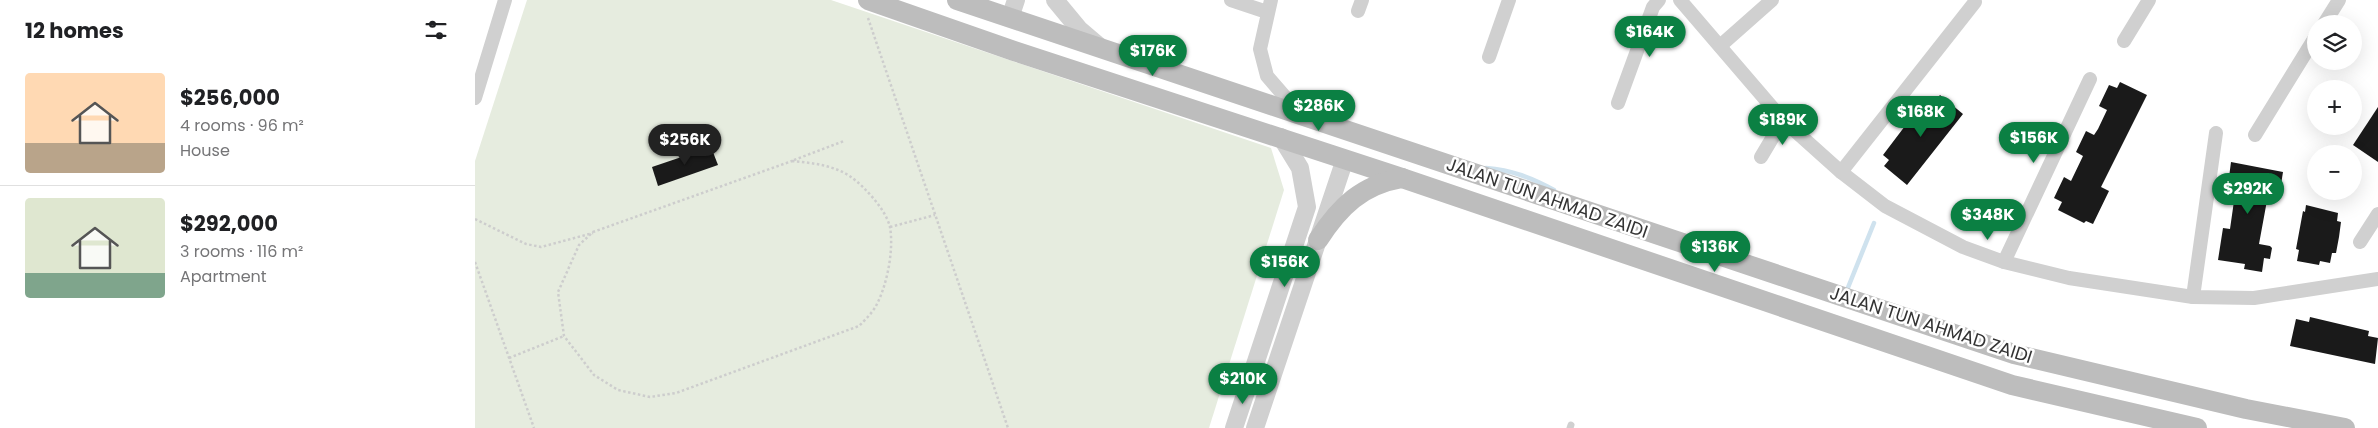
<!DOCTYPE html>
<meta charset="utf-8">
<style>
body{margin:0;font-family:Poppins,sans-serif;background:#f2f2f2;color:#202124;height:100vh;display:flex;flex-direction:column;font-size:19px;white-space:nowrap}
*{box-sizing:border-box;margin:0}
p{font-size:16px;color:#757577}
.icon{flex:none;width:28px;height:28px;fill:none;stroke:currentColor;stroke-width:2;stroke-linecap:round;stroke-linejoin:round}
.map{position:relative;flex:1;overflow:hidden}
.sheet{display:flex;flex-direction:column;background:#fff;width:475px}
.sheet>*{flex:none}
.buttons{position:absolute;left:1832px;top:15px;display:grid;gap:10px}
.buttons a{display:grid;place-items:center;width:55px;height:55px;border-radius:50%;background:#fff;box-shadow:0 5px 20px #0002;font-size:25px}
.price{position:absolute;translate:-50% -42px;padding:0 11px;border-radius:18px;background:#0b8043;color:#fff;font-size:16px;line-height:32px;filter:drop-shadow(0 1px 2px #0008)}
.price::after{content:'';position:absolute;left:50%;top:30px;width:15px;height:11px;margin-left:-8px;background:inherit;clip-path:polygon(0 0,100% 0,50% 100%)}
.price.on{background:#222;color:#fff}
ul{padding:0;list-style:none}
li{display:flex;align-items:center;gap:15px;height:125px;padding:0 25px}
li+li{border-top:1px solid #e0e0e0}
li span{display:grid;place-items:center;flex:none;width:140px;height:100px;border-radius:5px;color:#555}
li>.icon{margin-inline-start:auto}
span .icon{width:60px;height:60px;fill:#fffc;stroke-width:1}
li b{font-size:21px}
h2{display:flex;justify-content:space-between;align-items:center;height:60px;padding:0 25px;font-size:21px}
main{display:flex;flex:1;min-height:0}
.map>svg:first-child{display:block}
.green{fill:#e6ecdf}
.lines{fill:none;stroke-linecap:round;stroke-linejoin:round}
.stream{stroke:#cfe2ee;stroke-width:4.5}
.building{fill:#1a1a1a}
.path{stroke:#cdcdcd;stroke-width:2.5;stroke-dasharray:2.5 2.5;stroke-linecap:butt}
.service{stroke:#d0d0d0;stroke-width:7}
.minor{stroke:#d0d0d0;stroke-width:14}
.tertiary{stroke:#d0d0d0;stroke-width:18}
.secondary{stroke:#bdbdbd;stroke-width:20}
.labels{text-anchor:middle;stroke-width:5;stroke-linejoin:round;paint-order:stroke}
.street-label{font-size:18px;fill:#333;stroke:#fff}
</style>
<main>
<section class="sheet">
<h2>12 homes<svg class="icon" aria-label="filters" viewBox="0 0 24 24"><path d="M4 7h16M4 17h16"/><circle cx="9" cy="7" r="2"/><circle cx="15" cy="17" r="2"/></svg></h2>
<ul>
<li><span style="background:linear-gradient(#ffd9b3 70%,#b9a48a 0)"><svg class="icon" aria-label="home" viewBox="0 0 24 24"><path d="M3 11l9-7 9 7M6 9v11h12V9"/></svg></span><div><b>$256,000</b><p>4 rooms · 96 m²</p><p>House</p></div></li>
<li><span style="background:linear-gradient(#dfe7d0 75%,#7fa58c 0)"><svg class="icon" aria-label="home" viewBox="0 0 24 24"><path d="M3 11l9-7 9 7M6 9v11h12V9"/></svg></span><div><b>$292,000</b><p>3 rooms · 116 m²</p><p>Apartment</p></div></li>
</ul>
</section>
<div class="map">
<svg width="1903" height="428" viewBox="0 0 1903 428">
<rect width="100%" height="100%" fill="#fff"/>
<path class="green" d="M 52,0 L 356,0 L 796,148 L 809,190 L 734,428 L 0,428 L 0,161 Z"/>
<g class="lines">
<g class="stream">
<path d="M 1011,168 C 1037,170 1057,178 1079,190"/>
<path d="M 1372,290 L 1399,223"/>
</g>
</g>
<g class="building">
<path d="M 1645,82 L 1672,95 L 1626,187 L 1634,191 L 1618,224 L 1611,221 L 1609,223 L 1583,210 L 1587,202 L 1579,198 L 1589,177 L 1596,181 L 1608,156 L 1601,152 L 1611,131 L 1619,135 L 1623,129 L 1632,110 L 1624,106 L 1634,85 L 1642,88 Z"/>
<path d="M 1465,95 L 1488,114 L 1432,185 L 1409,166 L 1414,160 L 1408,155 L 1452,97 L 1459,102 Z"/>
<path d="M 1903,107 L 1903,162 L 1878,145 Z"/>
<path d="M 236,147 L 243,165 L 183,186 L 177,167 Z"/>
<path d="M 1756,162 L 1808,172 L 1804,197 L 1793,195 L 1784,244 L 1795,246 L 1797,248 L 1795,259 L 1789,258 L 1787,272 L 1769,269 L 1770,264 L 1743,260 L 1748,228 L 1755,229 L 1759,201 L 1751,200 Z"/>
<path d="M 1831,205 L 1863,213 L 1862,221 L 1866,222 L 1864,237 L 1861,253 L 1857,253 L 1855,263 L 1845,261 L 1844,265 L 1822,261 L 1824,250 L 1821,249 L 1828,211 L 1830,212 Z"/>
<path d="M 1835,317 L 1894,331 L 1893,336 L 1903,338 L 1900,364 L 1815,346 L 1821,319 L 1834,322 Z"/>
</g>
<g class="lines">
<g class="path">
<path d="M 393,18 L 533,428"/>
<path d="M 319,160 L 369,141"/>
<path d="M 317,161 C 337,163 359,165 376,177 C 390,187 411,210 415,227 C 419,251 412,285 401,306 C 397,313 390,320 384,326 L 201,393 L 175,397 L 143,390 L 119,375 L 89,336 L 83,292 L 104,245 L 118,232 Z"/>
<path d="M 0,219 L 51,244 L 66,247 L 118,233"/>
<path d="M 415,227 L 460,215"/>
<path d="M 0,262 L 59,428"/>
<path d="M 34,358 L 89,336"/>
</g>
<path class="service" d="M 1095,428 L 1096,425"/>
<g class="minor">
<path d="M 756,0 L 792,12"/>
<path d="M 796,0 L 785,49 L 792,76 L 825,114"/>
<path d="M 1205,0 L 1308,120 L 1366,172 L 1410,206 L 1488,247 L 1529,262 L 1594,278 L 1718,297 L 1779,298 L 1903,279"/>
<path d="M 883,11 L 887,0"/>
<path d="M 1849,24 L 1864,0"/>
<path d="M 1649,41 L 1674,0"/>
<path d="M 1245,46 L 1297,0"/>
<path d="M 1014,57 L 1034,0"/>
<path d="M 0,98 L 30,0"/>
<path d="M 1143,103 L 1178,7 L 1184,0"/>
<path d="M 1780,135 L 1841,36"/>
<path d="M 1286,157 L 1308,120"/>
<path d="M 1366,172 L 1500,2"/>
<path d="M 1885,242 L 1903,214"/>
<path d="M 1529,262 L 1615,79"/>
<path d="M 1718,297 L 1741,133"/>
</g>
<g class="tertiary">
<path d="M 580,0 L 604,29 L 624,46"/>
<path d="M 535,18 L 541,0"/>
<path d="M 759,428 L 832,207 L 825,168 L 806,137"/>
<path d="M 780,428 L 870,159"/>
</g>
<g class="secondary">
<path d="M 393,0 L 539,51 L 927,178 L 1537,385 L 1722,428"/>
<path d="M 482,0 L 1539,354 L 1771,409 L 1870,428"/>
<path d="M 843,240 C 865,206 887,185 927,178"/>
</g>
</g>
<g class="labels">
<g class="street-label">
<text transform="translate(1072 198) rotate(19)" y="6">JALAN TUN AHMAD ZAIDI</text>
<text transform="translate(1456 325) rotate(18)" y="6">JALAN TUN AHMAD ZAIDI</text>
</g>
</g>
</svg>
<div class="buttons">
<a><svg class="icon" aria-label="layers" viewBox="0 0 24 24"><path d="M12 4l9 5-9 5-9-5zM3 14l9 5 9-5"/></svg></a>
<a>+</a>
<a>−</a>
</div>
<b class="price" style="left:1175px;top:58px">$164K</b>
<b class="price" style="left:678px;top:77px">$176K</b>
<b class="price" style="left:844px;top:132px">$286K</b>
<b class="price" style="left:1446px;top:138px">$168K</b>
<b class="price" style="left:1308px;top:146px">$189K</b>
<b class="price" style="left:1559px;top:164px">$156K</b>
<b class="price on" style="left:210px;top:166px">$256K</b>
<b class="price" style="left:1773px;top:215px">$292K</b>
<b class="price" style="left:1513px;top:241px">$348K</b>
<b class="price" style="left:1240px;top:273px">$136K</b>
<b class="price" style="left:810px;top:288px">$156K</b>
<b class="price" style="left:768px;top:405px">$210K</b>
</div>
</main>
